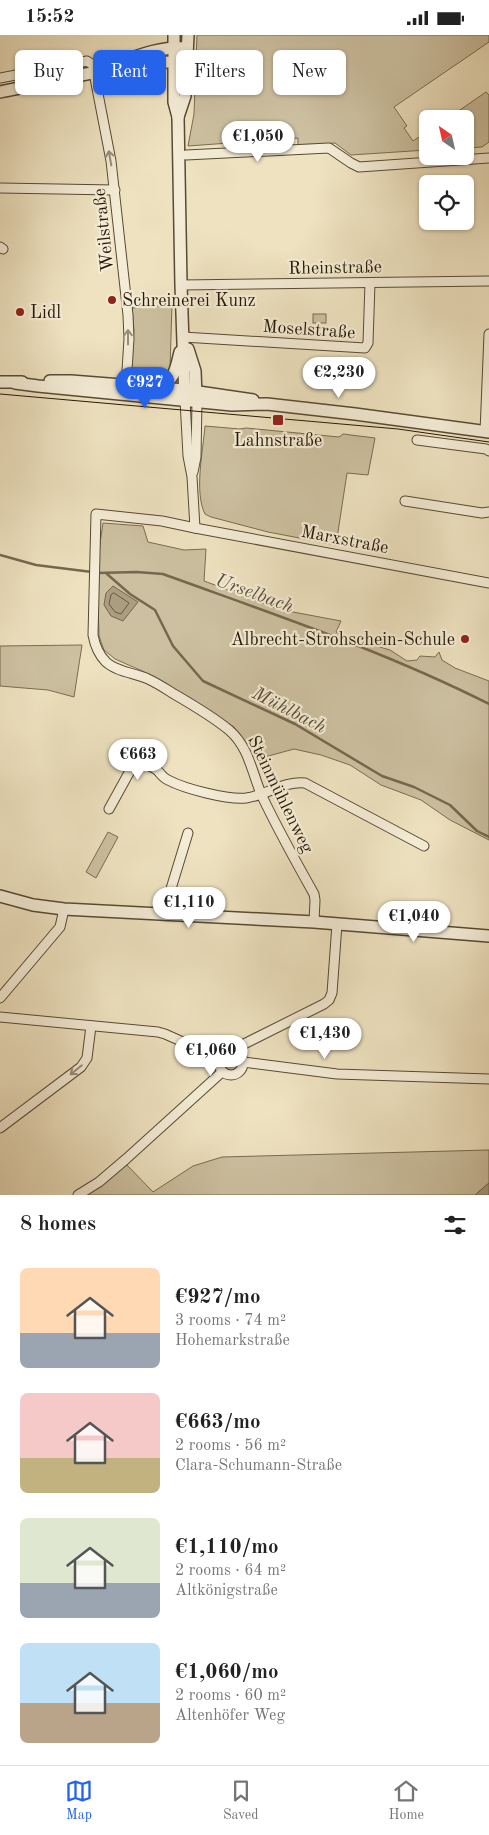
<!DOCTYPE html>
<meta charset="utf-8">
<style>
body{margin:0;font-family:"Old Standard TT",serif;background:#f6f6f6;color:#222;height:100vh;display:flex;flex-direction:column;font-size:19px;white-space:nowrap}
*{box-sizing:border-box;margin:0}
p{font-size:16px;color:#767676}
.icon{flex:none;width:28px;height:28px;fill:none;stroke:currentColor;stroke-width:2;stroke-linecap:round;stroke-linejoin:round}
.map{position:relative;height:1160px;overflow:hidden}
.side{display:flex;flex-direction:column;background:#fff;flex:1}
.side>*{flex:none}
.guide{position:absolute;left:15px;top:15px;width:460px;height:45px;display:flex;gap:10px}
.needle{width:32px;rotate:326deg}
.tools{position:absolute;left:419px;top:75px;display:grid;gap:10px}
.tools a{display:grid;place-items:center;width:55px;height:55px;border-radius:8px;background:#fff;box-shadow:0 1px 4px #0004;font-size:25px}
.price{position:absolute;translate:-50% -42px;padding:0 11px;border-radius:18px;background:#fff;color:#222;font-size:16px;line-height:32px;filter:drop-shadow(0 1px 2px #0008)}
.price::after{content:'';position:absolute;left:50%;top:30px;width:15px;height:11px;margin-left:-8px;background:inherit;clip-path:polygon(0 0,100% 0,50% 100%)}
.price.selected{background:#2563eb;color:#fff}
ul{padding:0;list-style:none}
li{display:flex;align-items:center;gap:15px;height:125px;padding:0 20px}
li span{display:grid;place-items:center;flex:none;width:140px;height:100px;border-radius:8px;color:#555}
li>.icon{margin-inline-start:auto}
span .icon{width:60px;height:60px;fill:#fffc;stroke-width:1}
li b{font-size:21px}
h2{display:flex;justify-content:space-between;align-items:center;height:60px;padding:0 20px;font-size:21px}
.chip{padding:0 18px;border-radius:8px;background:#fff;box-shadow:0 1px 4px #0004;font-size:18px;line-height:45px}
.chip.selected{background:#2563eb;color:#fff}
.status{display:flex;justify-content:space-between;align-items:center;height:35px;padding:0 25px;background:#fff;direction:ltr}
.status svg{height:14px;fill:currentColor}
.dock{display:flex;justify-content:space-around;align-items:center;height:70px;border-top:1px solid #e0e0e0;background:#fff;font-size:14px;color:#767676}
.dock a{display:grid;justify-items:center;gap:2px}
.dock .selected{color:#2563eb}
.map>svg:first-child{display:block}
.green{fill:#ccc0a0;stroke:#796c52}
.water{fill:#aa9d80;stroke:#75684e}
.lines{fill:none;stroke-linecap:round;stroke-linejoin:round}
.shore{stroke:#685a42;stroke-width:1}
.stream{stroke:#75684e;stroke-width:2.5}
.minor-casing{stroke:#584a33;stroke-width:11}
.tertiary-casing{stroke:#584a33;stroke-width:14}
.minor{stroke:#f4ecd6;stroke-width:9}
.tertiary{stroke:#f4ecd6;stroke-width:11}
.tram{stroke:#261804;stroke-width:1}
.oneway{stroke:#978d78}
.poi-dot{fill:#8f2418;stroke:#f4ecd6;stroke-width:2}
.labels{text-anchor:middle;stroke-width:4.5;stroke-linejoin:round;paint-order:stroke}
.street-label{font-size:18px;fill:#261804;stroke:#f4ecd6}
.poi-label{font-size:18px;fill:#261804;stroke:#f4ecd6;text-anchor:start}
.water-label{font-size:19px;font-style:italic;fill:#5b4d36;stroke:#f4ecd6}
</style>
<div class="status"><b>15:52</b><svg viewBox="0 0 49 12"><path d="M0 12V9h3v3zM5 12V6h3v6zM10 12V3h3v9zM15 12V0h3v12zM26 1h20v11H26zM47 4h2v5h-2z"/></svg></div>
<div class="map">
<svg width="489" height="1160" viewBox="0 0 489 1160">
<rect width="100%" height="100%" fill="#eee2c0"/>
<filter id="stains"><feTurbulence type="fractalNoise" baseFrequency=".004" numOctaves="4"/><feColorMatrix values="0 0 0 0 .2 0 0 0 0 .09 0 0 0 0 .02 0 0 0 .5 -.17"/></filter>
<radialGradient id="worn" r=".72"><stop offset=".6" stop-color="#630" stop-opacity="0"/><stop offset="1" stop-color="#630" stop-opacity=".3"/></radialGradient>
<g class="green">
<path d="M 197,0 L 489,0 L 489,7 L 394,72 L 407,91 L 404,93 L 413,106 L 427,97 L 427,115 L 351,120 L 335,108 L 298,111 L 298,103 L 188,111 L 194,79 Z"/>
<path d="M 486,57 L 489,60 L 489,107 L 482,112 L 465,113 L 465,84 L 447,84 Z"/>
<path d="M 172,270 L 170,333 C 161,346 151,346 136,345 L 131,339 L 134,295 L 132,273 Z"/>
<rect x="313" y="279" width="13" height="9"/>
<path d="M 205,391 L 240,394 L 246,393 L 339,402 L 343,399 L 375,403 L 368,440 L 347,438 L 336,510 L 268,497 L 211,482 L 205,479 C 194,457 203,416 205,391 Z"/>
<path d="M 103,488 L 143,491 L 148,507 L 184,515 L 206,514 L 204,546 L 226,554 L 244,557 L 246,561 L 277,574 L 341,586 L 336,597 L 343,601 L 390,615 L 407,626 L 417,625 L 420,621 L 435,622 L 439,617 L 442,625 L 455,633 L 489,646 L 489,805 L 450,785 L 421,765 L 381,750 L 350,730 L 321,720 L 294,714 L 261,723 L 258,714 L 248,710 L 234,692 L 149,639 L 115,624 L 104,615 L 99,601 L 97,528 Z"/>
<path d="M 82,610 L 74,662 L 48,655 L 0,651 L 0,611 Z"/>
<path d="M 108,797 L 118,802 L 96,843 L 86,837 Z"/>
<circle cx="231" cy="1028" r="10"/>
<path d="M 489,1115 L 489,1148 L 475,1160 L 86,1160 L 125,1128 L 153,1157 L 193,1131 L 222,1122 Z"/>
</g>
<g class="water">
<path d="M 113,551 L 138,567 L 123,586 L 111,581 L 104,570 L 106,558 Z"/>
<path d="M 489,1148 L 489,1160 L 475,1160 Z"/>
</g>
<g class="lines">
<path class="shore" d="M 114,558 L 129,568 L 121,579 L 115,577 L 109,569 L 111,560 Z"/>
<g class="stream">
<path d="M 0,520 L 36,530 L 92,537"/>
<path d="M 97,538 L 137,537 L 163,539 C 273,579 384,616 489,669"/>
<path d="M 107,539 L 130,559 L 155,575 L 173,611 L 203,646 L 295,689 L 382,741 L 414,752 L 450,770 L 477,796 L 489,802"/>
</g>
<defs>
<g id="minor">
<path d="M 94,38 L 111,126 L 128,280 L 129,304 L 126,351"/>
<path d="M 0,43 L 87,26 L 93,30 L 98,37"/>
<path d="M 186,120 L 329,113 L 351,128 L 359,132 L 489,123"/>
<path d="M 0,153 L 115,155"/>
<path d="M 0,212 L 3,214"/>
<path d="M 181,250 L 489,246"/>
<path d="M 183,302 L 365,313 L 368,308 L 370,248"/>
<path d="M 185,365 L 188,421 L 192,442 L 195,493 L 162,486 L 96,479 L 93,600 C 95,611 98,619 106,627 C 117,637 135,638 148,644 C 157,648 166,654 174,659 C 193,670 212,681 229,695 C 249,712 252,738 262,761 C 278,795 296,827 314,859 L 315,865 L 314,887"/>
<path d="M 485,397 L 489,299"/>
<path d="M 417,405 L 486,414 L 489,416"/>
<path d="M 193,437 L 196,422 L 197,366"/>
<path d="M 405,466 L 482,478 L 489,477"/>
<path d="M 195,493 L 489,548"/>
<path d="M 109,774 L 136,725 C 143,728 151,731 157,735 C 161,739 163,743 168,745 C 185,754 228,765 246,763 C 267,760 283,746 305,748 L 424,811"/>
<path d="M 165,880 L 166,870 L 188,798"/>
<path d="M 0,963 L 60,892 L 64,874"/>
<path d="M 0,982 L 158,997 L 165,999 L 219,1023"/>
<circle cx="231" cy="1028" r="12"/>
<path d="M 238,1018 L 244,1009 L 324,969 L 329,965 L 332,958 L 337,889"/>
<path d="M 243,1027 L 337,1039 L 489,1044"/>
<path d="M 0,1093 L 81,1032 L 87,1023 L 91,991"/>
<path d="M 78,1160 L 99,1147 L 126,1124 L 222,1037"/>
</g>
<g id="tertiary">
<path d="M 174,0 L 174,67 L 178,82 L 181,250 L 185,365"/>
<path d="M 112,30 C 137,21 161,11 187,13"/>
<path d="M 0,57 C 61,45 124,28 186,26"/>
<path d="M 178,82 L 185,61 L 188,0"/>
<path d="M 188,314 L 195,336 L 196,362"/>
<path d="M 50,346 L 71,346 L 185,355 L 253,365"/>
<path d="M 0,347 L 22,347"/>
<path d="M 15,348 L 38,351 L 232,370 L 267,369 L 355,379 L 489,397"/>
<path d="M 160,353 C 175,344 176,333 180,317"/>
<path d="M 0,861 L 33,870 L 64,874 L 314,887 L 489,901"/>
</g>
</defs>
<use href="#minor" class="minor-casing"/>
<use href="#tertiary" class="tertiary-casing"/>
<use href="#minor" class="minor"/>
<use href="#tertiary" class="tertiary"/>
<path class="tram" d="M 0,359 L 398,394 L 489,407"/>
</g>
<defs><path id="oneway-shaft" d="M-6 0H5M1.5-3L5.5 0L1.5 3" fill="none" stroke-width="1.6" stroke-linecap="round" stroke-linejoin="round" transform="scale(1.25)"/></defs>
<g class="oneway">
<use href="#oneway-shaft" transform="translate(110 123) rotate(-100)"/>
<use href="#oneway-shaft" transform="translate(128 302) rotate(-90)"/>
<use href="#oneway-shaft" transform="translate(76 1035) rotate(141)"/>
</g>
<g class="poi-dot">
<circle cx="112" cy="265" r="5"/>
<circle cx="20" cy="277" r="5"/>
<rect x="272" y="379" width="12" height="12" rx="2.5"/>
<circle cx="465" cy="604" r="5"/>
</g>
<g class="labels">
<g class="street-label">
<text transform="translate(103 195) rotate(-96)" y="6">Weilstraße</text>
<text transform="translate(335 232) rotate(-1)" y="6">Rheinstraße</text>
<text transform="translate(309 294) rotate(4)" y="6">Moselstraße</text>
<text transform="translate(345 504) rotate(11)" y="6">Marxstraße</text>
<text transform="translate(281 759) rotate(64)" y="6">Steinmühlenweg</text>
</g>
<g class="poi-label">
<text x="122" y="271">Schreinerei Kunz</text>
<text x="30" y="283">Lidl</text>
<text x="278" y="411" text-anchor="middle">Lahnstraße</text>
<text x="455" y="610" text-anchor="end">Albrecht-Strohschein-Schule</text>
</g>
<g class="water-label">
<text transform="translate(255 557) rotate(20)" y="7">Urselbach</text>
<text transform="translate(290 674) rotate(27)" y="7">Mühlbach</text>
</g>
</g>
<rect width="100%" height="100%" filter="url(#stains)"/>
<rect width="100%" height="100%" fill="url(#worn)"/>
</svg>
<div class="tools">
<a><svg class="needle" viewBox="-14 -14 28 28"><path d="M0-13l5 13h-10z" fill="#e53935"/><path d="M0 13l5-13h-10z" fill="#767676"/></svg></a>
<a><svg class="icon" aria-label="locate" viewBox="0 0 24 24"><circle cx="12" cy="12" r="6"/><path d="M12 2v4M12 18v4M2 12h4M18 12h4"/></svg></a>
</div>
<b class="price" style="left:258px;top:128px">€1,050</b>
<b class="price" style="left:339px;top:364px">€2,230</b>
<b class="price selected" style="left:145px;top:374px">€927</b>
<b class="price" style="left:138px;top:746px">€663</b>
<b class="price" style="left:189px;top:894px">€1,110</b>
<b class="price" style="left:414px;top:908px">€1,040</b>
<b class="price" style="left:325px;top:1025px">€1,430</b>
<b class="price" style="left:211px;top:1042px">€1,060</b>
<div class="guide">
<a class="chip">Buy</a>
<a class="chip selected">Rent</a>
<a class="chip">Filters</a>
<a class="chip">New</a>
</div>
</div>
<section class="side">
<h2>8 homes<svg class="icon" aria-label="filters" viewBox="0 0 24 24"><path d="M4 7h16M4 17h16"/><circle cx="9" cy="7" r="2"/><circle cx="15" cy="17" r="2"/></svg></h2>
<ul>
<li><span style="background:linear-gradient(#ffd9b3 65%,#9aa5b1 0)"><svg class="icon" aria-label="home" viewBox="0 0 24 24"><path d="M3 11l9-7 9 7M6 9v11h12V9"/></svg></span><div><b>€927/mo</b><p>3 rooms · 74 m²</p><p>Hohemarkstraße</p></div></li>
<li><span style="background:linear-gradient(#f6c9c9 65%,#c2b280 0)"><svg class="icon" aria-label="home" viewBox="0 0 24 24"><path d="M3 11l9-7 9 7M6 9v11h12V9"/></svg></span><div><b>€663/mo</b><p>2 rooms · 56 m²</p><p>Clara-Schumann-Straße</p></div></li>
<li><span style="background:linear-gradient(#dfe7d0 65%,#9aa5b1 0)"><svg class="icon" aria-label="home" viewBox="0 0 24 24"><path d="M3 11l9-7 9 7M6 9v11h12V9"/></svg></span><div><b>€1,110/mo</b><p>2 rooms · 64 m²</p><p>Altkönigstraße</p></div></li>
<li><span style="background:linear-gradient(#bfe0f5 60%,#b9a48a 0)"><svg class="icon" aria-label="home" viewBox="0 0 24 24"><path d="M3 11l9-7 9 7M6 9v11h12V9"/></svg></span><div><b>€1,060/mo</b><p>2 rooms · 60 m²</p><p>Altenhöfer Weg</p></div></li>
</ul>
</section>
<nav class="dock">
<a class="selected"><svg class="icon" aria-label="map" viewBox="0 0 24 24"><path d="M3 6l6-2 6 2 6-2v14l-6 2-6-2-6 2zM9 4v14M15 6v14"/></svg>Map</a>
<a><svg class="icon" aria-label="saved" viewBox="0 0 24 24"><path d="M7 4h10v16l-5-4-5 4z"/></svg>Saved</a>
<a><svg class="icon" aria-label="home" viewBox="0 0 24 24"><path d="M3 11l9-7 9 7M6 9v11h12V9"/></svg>Home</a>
</nav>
